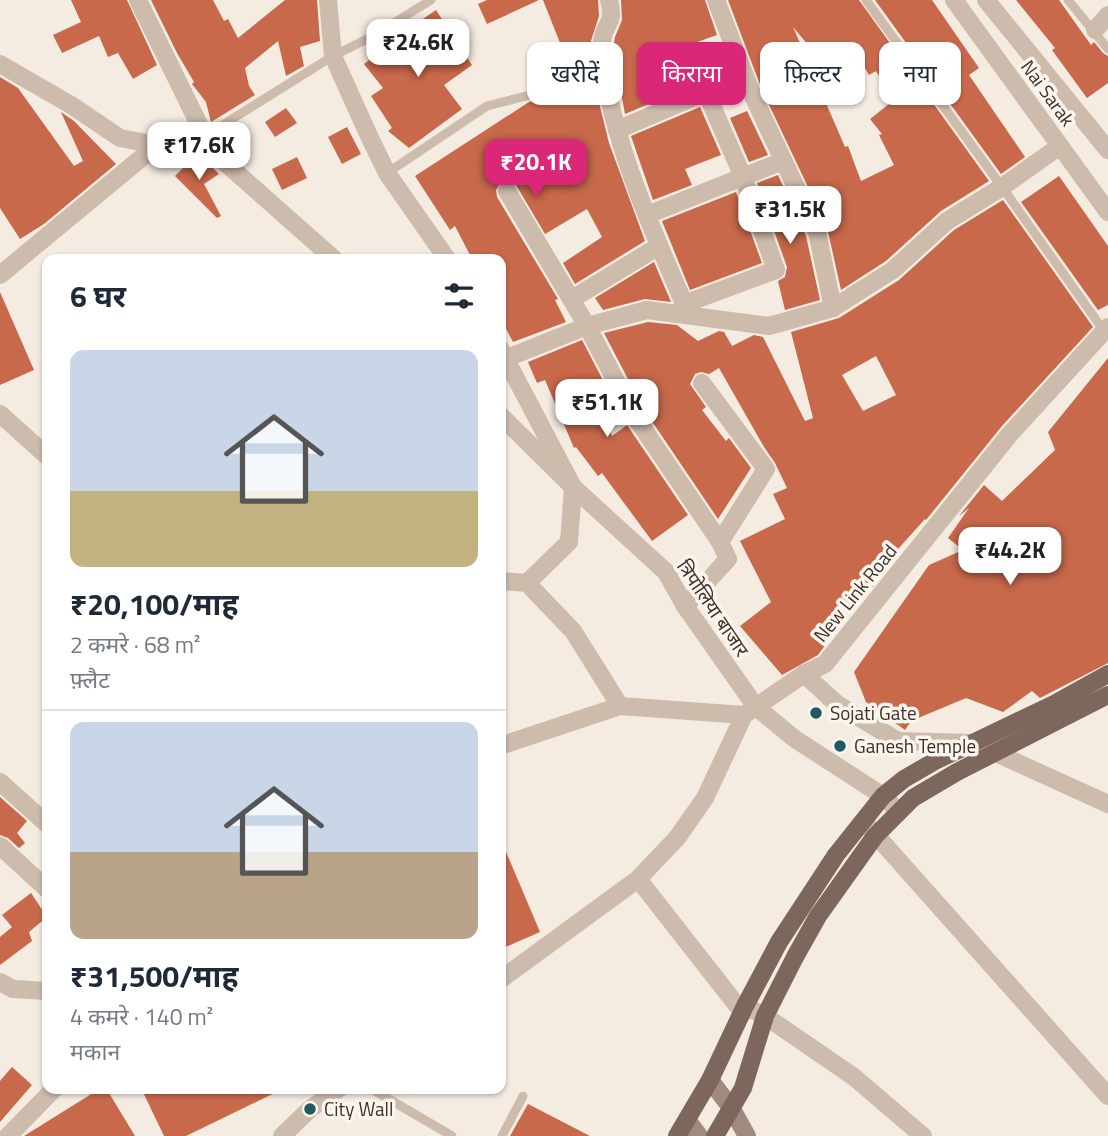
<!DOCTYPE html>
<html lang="hi">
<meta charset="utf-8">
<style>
body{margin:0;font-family:"Titillium Web","Noto Sans Devanagari",sans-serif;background:#f2f2f3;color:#1f2937;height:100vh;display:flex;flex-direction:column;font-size:26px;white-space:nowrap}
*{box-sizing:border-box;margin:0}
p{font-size:23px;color:#747a83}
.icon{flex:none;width:38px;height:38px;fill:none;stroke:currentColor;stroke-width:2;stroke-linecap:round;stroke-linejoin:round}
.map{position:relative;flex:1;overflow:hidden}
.drawer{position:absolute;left:42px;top:254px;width:464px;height:840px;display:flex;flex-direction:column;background:#fff;border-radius:14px;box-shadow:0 2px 5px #0004}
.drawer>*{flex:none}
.guide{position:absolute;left:527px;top:42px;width:476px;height:63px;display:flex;gap:14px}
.price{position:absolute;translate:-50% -60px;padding:0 16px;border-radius:14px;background:#fff;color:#222;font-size:23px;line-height:46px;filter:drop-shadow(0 2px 4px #0008)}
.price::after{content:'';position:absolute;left:50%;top:42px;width:21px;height:16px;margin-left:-10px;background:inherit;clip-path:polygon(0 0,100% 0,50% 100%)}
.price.on{background:#db2777;color:#fff}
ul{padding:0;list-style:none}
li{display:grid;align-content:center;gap:14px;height:371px;padding:0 28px}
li+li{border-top:2px solid #e0e1e3}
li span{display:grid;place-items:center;height:217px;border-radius:14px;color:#555}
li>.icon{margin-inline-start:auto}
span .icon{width:126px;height:126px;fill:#fffc;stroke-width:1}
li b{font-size:30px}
h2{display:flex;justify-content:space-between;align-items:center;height:84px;padding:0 28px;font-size:30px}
.pill{padding:0 24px;border-radius:14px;background:#fff;box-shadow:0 2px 5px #0004;font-size:24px;line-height:63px}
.pill.on{background:#db2777;color:#fff}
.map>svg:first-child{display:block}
.building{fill:#c8694b;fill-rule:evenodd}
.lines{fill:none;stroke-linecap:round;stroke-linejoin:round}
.lane{stroke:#cdbbac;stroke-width:9}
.street{stroke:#cdbbac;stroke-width:18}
.secondary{stroke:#a18a7d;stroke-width:18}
.primary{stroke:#7d675c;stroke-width:18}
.poi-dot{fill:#1f5a5e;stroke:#fbf5ee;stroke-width:2.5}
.labels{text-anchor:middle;stroke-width:7;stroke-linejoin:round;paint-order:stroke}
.street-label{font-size:19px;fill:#3b302b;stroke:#fbf5ee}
.poi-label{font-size:19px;fill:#3b302b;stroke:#fbf5ee;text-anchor:start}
</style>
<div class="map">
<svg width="1108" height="1136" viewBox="0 0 1108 1136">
<rect width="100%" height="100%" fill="#f4ebe1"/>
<g class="building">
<path d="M 71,0 L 127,0 L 157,65 L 133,79 L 118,53 L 108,57 L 99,36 L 62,53 L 53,35 L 81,22 Z"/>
<path d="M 151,0 L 213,0 L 224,21 L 228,19 L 238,38 L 285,0 L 317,0 L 320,41 L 300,47 L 304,66 L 286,76 L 278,41 L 245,68 L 249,86 L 255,95 L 211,122 L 206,102 L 192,84 L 194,82 L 177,53 Z"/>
<path d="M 487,0 L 539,0 L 487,24 L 478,4 Z"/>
<path d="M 543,0 L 598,0 L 599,16 L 590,44 L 592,72 L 544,84 L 537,64 L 553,58 L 551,52 L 562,48 Z"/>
<path d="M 621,0 L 705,0 L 717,35 L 683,47 L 696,84 L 625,114 L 613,49 L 615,37 L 622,20 Z"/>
<path d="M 728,0 L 859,0 L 989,181 L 941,211 L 886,261 L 841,290 L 827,227 L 762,90 ZM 793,27 L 834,76 L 862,63 L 869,75 L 876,71 L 894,100 L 870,119 L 882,134 L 879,135 L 894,165 L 861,181 L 848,146 L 845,147 Z"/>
<path d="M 875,0 L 932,0 L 979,68 L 969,75 L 1025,157 L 1001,174 Z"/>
<path d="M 1016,0 L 1059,0 L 1091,45 L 1094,42 L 1103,53 L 1108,56 L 1108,83 L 1087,98 L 1052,50 L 1055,48 Z"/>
<path d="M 436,10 L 472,65 L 444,85 L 462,109 L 409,148 L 388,131 L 392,128 L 371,96 L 383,88 L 364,64 L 399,38 L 398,36 Z"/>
<path d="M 0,77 L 18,88 L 74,166 L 83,161 L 61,112 L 74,121 L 116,164 L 44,224 L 20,239 L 0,208 Z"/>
<path d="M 595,86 L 609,143 L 645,241 L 575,284 L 563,263 L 602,237 L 587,209 L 545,234 L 516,185 L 508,180 L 501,182 L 496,190 L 497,197 L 558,299 L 555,300 L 566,322 L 513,342 L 500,317 L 500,259 L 472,259 L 455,226 L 450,230 L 415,176 L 529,102 Z"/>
<path d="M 700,107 L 721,155 L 685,169 L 692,185 L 653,200 L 631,136 Z"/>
<path d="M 286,108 L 297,123 L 275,137 L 265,122 Z"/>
<path d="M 747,111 L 768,155 L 749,162 L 730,118 Z"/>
<path d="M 347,127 L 361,154 L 342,164 L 328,137 Z"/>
<path d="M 297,157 L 307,178 L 282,190 L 272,169 Z"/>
<path d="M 193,158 L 206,161 L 219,174 L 204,184 L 221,216 L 217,218 L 175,176 Z"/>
<path d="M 778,175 L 806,236 L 820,300 L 785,310 L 778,281 L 785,277 L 787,267 L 757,183 Z"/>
<path d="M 1059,176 L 1108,246 L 1108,305 L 1098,310 L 1021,202 Z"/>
<path d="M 736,192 L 762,263 L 690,290 L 662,221 Z"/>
<path d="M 1003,200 L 1093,327 L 1002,426 L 926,520 L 925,519 L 898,549 L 900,552 L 888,567 L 872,579 L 875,584 L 868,592 L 815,629 L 826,644 L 818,655 L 782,675 L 740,626 L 771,602 L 740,541 L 785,519 L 773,494 L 787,488 L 775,463 L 764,447 L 719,368 L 709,374 L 701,372 L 695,374 L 690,384 L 706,407 L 702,410 L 726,441 L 729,438 L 751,468 L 718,519 L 645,411 L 647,410 L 631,380 L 629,381 L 604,333 L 648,322 L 677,325 L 698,341 L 719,331 L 724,332 L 732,346 L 754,335 L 763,337 L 805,421 L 813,418 L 791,332 L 839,318 L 899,280 L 954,230 ZM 876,356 L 896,395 L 863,411 L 842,375 Z"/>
<path d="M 654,262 L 671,302 L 645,299 L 603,310 L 595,298 Z"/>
<path d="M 0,292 L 34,370 L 0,385 Z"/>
<path d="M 582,340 L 608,390 L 595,396 L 612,436 L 627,425 L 688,515 L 652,541 L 602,473 L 598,476 L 576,447 L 574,448 L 545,380 L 537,383 L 528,362 Z"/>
<path d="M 1108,358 L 1108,663 L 1040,698 L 1032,691 L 1003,712 L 966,698 L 911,721 L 905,730 L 866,702 L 854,672 L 929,565 L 963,550 L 948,538 L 969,508 L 959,516 L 984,485 L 1002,501 L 1055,450 L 1048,432 Z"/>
<path d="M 0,797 L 27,821 L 17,833 L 25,843 L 19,848 L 8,838 L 0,835 Z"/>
<path d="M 501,840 L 540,932 L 501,949 Z"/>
<path d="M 31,893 L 47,917 L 29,932 L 32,941 L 0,965 L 0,937 L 12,927 L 2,915 Z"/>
<path d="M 12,1067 L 32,1085 L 0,1122 L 0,1081 Z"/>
<path d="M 101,1088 L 106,1088 L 135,1136 L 24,1136 Z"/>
<path d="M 141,1088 L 285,1088 L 186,1136 L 164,1136 Z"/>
<path d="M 528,1104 L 590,1136 L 510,1136 Z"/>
</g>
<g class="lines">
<g class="lane">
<path d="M 866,0 L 1002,187 L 1104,331"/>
<path d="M 1068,0 L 1108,49"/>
<path d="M 205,136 L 333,56 L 373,36 L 431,0"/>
<path d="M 387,173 L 487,106 L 604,76"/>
<path d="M 370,1088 L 452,1136"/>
<path d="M 502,1136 L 523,1096"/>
</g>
<g class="street">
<path d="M 138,0 L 212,151"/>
<path d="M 328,0 L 333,56 L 369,136 L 387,173 L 447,259"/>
<path d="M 609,0 C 615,25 606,20 602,40 C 600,51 603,67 605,78 C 620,161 656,238 689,315"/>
<path d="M 716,0 L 752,94 L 817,232 L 833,308"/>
<path d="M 954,0 L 1108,212"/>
<path d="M 986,0 L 1108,150"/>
<path d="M 1095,30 L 1108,15"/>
<path d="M 0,64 L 71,105 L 120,138 L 157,145 L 182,144 L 212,151 L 334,259"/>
<path d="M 617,130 L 706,92 L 743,177 L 776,270 L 684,304"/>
<path d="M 507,191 L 587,326 L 634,415 L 720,542 L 728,559 L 685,606"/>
<path d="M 647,215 L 783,161"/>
<path d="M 0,275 L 157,145"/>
<path d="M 572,299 L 659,246"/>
<path d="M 500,348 L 573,487 L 569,542 L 527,583"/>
<path d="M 507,358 L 587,326 L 647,310 L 769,326 L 833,308 L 893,270 L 947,221 L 1002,187 L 1060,146"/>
<path d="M 702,383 L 766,469 L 720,542"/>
<path d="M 0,414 L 47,456"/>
<path d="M 500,415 L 573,487 L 666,572 L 685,606 L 756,707 L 795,739 L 883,796 L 899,812"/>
<path d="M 500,581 L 527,583 L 573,631 L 620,706"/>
<path d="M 804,674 L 837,704 L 898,741 L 974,743 L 1108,804"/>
<path d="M 500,746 L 620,706 L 744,715"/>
<path d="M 0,782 L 47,824"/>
<path d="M 866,824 L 1108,1096"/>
<path d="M 0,846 L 47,889"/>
<path d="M 638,879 L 743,1013"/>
<path d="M 500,980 L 638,879 L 677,838 L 705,798 L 744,715 L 804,674 L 825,664 L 1010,434 L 1108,327"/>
<path d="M 0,982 L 13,989 L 47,991"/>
<path d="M 745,1006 L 765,1016 L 854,1077 L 923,1136"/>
<path d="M 8,1136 L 55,1088"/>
<path d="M 282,1136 L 310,1109 L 340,1088"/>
</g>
<g class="secondary">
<path d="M 710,1080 L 732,1109 L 747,1136"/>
<path d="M 687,1120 L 699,1136"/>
</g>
<g class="primary">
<path d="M 677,1136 L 710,1080 L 745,1006 L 779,942 L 836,855 L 883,796 L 904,779 L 935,761 L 1054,704 L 1108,674"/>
<path d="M 715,1136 L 743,1088 L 765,1016 L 795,957 L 818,916 L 875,836 L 913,798 L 957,772 L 1108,695"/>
</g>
</g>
<g class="poi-dot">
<circle cx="816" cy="713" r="7"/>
<circle cx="840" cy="746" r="7"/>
<circle cx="310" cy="1109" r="7"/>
</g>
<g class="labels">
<g class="street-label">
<text transform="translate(1048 93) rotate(54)" y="7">Nai Sarak</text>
<text transform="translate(855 593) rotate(-51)" y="7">New Link Road</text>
<text transform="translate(713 608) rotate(56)" y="7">त्रिपोलिया बाजार</text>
</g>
<g class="poi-label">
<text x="830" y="720">Sojati Gate</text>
<text x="854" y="753">Ganesh Temple</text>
<text x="324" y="1116">City Wall</text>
</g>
</g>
</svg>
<b class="price" style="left:418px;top:79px">₹24.6K</b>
<b class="price" style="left:199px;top:182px">₹17.6K</b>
<b class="price on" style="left:536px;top:199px">₹20.1K</b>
<b class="price" style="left:790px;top:246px">₹31.5K</b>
<b class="price" style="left:607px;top:439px">₹51.1K</b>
<b class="price" style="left:1010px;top:587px">₹44.2K</b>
<div class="guide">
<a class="pill">खरीदें</a>
<a class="pill on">किराया</a>
<a class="pill">फ़िल्टर</a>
<a class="pill">नया</a>
</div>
<section class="drawer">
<h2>6 घर<svg class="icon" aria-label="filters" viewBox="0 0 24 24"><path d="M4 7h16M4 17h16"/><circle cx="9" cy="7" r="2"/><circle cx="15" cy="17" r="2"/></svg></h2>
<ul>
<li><span style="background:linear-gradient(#c9d6e8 65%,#c2b280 0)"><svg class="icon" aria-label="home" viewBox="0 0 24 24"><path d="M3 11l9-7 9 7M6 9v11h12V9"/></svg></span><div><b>₹20,100/माह</b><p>2 कमरे · 68 m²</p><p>फ़्लैट</p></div></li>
<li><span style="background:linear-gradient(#c9d6e8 60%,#b9a48a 0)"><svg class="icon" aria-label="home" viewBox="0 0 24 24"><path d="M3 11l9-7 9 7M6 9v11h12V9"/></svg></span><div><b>₹31,500/माह</b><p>4 कमरे · 140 m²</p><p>मकान</p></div></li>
</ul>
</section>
</div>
